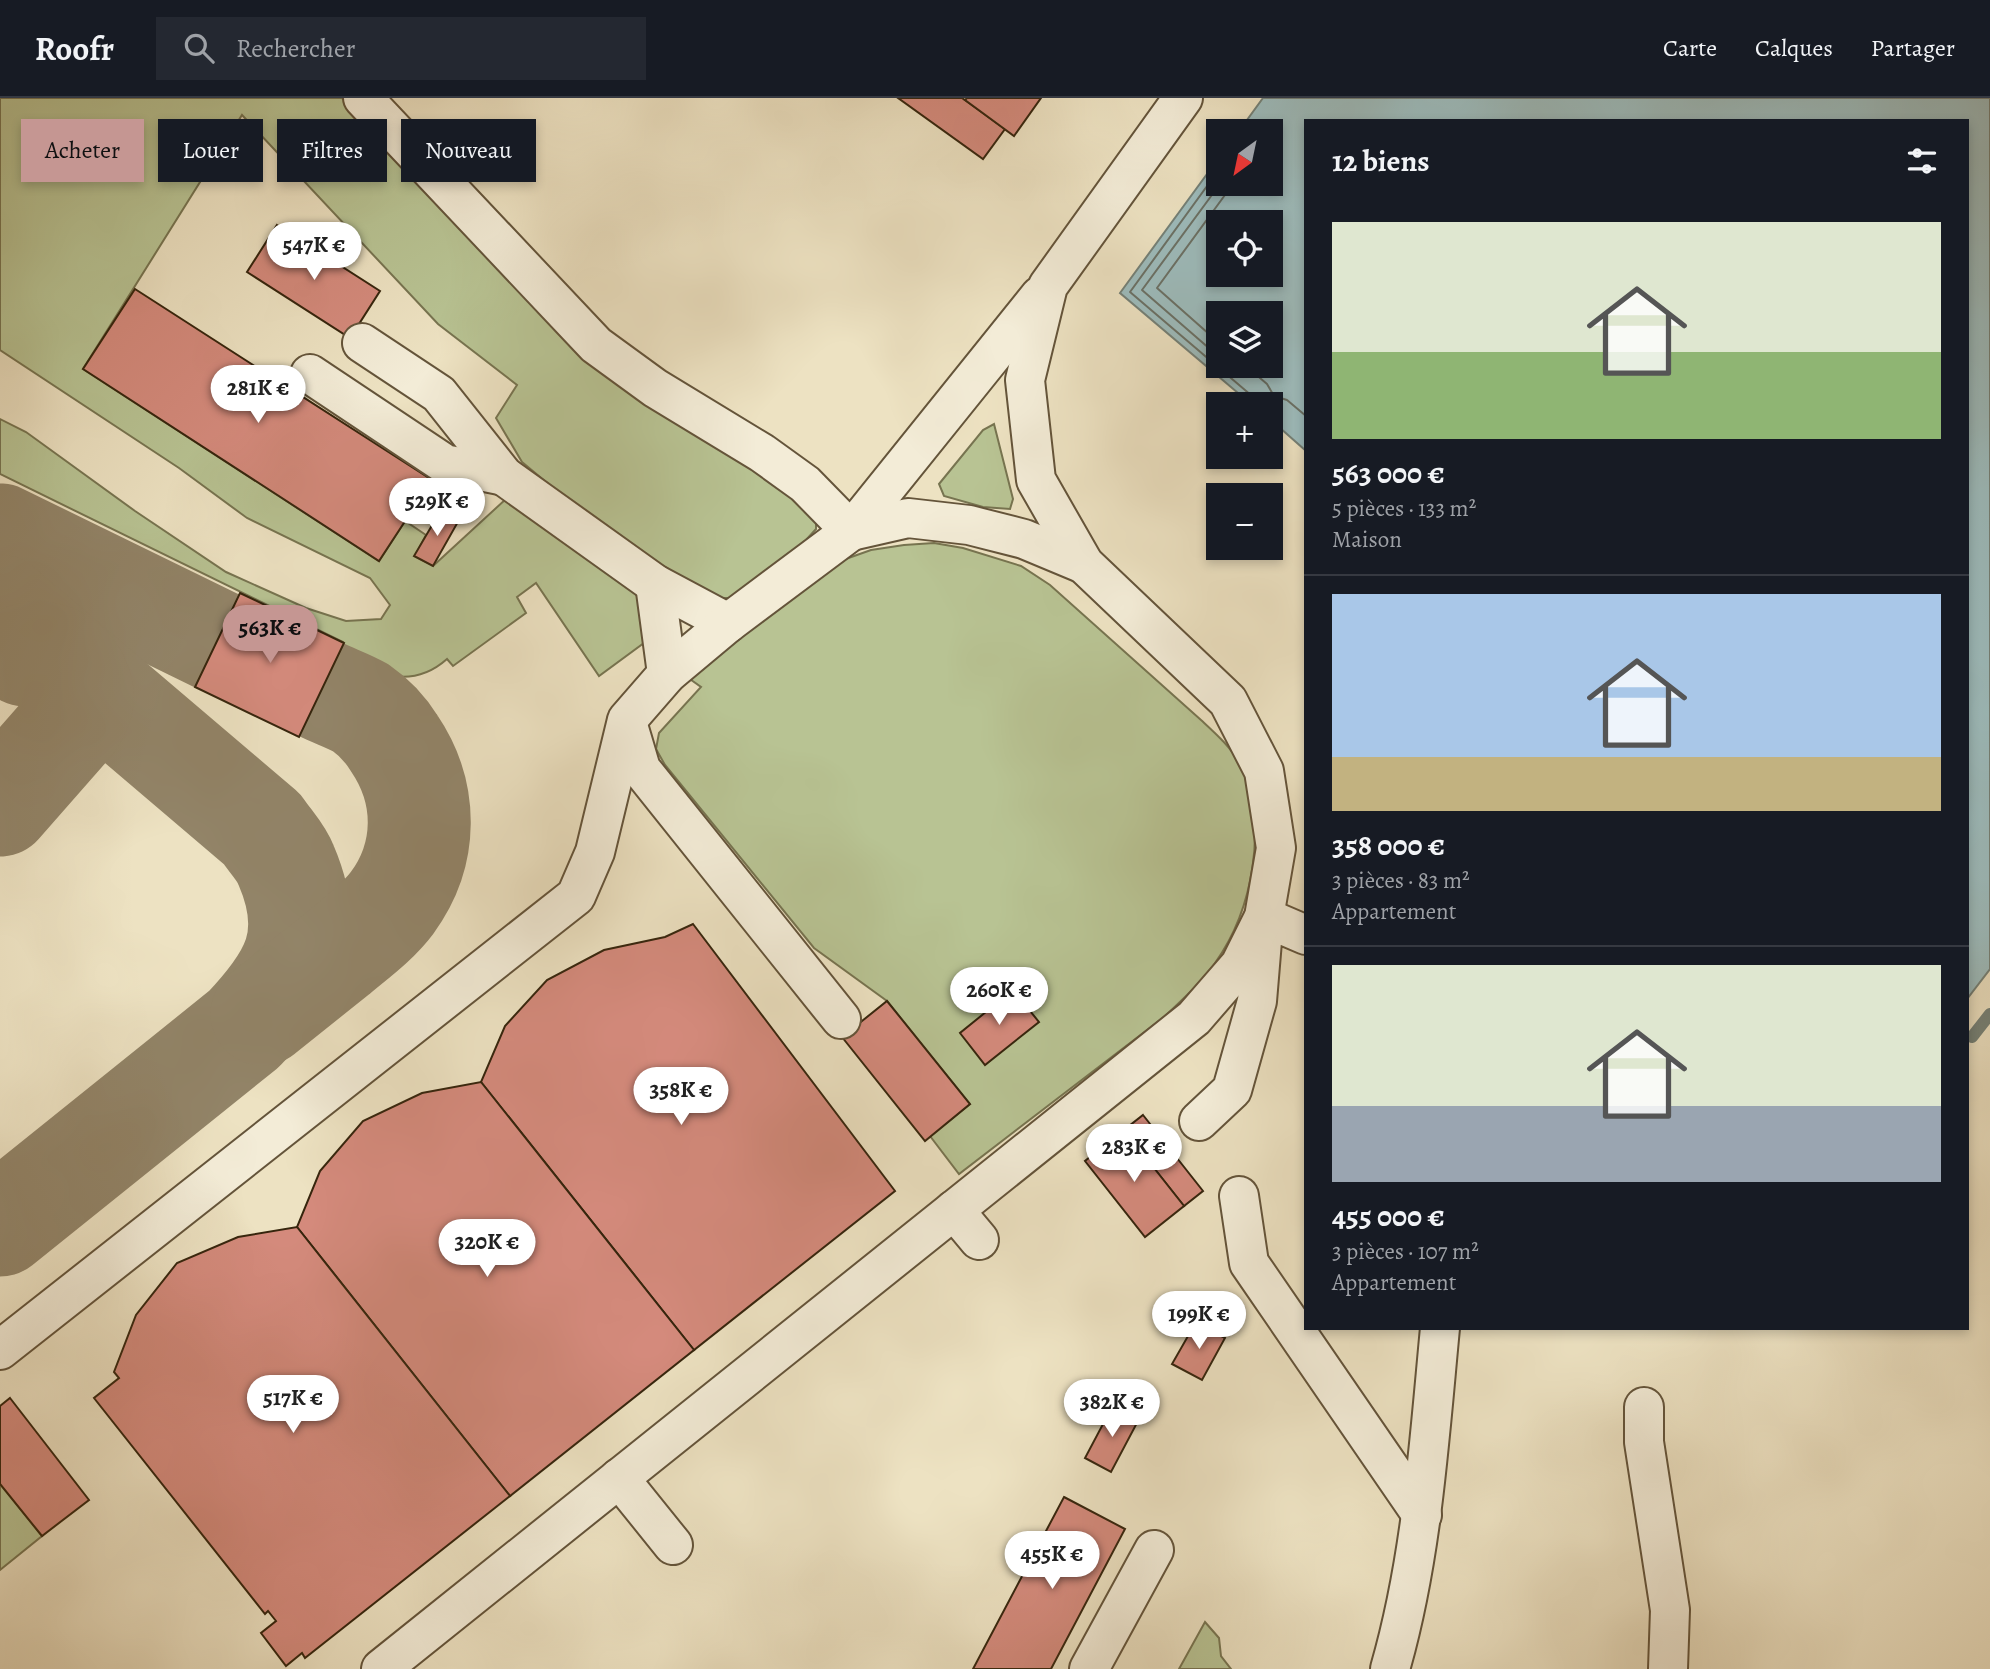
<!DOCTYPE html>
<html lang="fr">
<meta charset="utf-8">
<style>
body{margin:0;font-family:Alegreya,serif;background:#242831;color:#f1f3f6;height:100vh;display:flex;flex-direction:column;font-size:26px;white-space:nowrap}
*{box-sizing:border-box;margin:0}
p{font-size:23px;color:#9ea1a6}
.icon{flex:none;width:38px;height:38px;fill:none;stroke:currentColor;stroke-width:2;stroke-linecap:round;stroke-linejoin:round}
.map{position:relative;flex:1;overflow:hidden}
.side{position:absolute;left:1304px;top:21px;width:665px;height:1211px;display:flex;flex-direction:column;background:#171b24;border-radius:0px;box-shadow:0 4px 10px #0003}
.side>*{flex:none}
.banner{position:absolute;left:21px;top:21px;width:665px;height:63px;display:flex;gap:14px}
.needle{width:46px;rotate:213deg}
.controls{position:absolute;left:1206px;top:21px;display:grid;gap:14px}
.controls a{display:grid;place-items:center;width:77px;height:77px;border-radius:0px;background:#171b24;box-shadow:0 4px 10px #0003;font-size:35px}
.price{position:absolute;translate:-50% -60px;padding:0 16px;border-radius:24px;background:#fff;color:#222;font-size:23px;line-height:46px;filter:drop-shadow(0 2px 4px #0008)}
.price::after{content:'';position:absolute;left:50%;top:42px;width:21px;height:16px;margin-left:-10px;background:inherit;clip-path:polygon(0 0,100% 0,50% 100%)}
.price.active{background:#c59692;color:#111}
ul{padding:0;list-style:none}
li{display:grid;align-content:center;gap:14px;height:371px;padding:0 28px}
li+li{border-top:2px solid #363941}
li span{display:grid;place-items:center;height:217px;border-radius:0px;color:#555}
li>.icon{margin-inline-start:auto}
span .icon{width:126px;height:126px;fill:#fffc;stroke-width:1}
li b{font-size:30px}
h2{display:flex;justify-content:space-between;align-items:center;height:84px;padding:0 28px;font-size:30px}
.pill{padding:0 24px;border-radius:0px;background:#171b24;box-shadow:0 4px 10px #0003;font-size:24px;line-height:63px}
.pill.active{background:#c59692;color:#111}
header{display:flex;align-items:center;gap:42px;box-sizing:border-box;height:98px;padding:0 35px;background:#171b24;border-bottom:2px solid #363941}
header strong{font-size:33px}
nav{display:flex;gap:38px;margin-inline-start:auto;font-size:24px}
.search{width:490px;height:63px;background:#242831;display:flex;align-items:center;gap:18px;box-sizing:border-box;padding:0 24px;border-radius:0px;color:#9ea1a6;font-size:26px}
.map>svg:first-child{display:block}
.green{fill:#b8c393;stroke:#777450;stroke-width:2}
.water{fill:#9dbcbd;stroke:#748077;stroke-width:2;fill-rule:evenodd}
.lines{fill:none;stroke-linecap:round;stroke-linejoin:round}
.shore{stroke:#6a7065;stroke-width:2}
.stream{stroke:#748077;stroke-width:12}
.taxiway{stroke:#928468;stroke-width:103}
.building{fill:#d48a7c;stroke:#36250d;stroke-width:2}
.minor-casing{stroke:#64543a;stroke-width:42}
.minor{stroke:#f3ecd7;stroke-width:38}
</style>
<header>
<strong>Roofr</strong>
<div class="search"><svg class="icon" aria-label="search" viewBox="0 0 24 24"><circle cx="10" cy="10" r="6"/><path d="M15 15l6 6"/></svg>Rechercher</div>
<nav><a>Carte</a><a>Calques</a><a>Partager</a></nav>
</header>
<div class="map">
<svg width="1990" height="1571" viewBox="0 0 1990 1571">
<rect width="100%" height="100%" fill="#ede2c2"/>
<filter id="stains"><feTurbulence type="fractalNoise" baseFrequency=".00286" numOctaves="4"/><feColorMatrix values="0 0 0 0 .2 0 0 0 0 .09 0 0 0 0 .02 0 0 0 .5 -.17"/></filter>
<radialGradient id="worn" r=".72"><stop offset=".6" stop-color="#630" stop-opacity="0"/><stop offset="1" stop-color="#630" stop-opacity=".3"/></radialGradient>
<g class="green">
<path d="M 0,0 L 342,0 L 570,242 L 784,383 L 816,419 L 816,431 L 806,442 L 738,500 L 707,500 L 593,423 L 522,364 L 496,320 L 517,287 L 438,226 L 242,17 L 83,271 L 379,463 L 405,423 L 426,437 L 415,458 L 433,468 L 507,400 L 647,502 L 652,539 L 599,578 L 536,485 L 517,499 L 526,515 L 453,568 L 447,561 C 411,593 376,576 338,557 L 343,544 L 0,376 L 0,321 L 26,334 L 135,413 L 226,474 L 306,510 L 346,523 L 381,521 L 390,507 L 370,480 L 247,420 L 179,370 L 0,252 Z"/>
<path d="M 994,326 L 1013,401 L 1010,411 L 983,409 L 944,398 L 939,386 L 983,332 Z"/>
<path d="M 934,445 L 963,450 L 1021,468 L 1050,487 L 1201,622 C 1215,635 1231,649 1240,666 C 1269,726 1253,812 1215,865 C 1201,885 1182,902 1164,919 L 959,1076 L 930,1038 L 970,1006 L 887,903 L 814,850 L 665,667 L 656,651 L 659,635 L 701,589 L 687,579 L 840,463 L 871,452 L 904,447 Z"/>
<path d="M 0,1386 L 42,1438 L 0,1472 Z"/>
<path d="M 1205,1524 L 1219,1540 L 1221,1558 L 1231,1571 L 1179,1571 Z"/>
</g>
<path class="water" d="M 1263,0 L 1990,0 L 1990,871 L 1967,901 L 1967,23 L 1306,23 L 1305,352 L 1271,322 L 1270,306 L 1251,306 L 1120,195 L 1218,61 L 1218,86 L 1270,86 L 1270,33 L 1239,33 ZM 1218,124 L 1270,124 L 1270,177 L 1218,177 ZM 1218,215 L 1270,215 L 1270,268 L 1218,268 Z"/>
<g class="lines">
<g class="shore">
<path d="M 1218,73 L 1130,194 L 1252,298 L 1255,306"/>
<path d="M 1218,244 L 1157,190 L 1233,86"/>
<path d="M 1218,258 L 1142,192 L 1220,86"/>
<path d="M 1246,268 L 1267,286 L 1274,298 L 1287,302 L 1306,318"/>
</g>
<path class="stream" d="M 1972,939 L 1990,916"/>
<g class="taxiway">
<path d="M 0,437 L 217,543"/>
<path d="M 0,508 L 262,731 C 270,743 281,754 286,767 C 317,839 293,879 244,931 L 0,1127"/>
<path d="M 0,707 L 72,625 C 78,616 84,606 82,594 C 77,567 51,548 25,557"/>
<path d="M 262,916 C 287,896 312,876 337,856 C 356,840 377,825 392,805 C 428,756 428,695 394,645 C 386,632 374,619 361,610 C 349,603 334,598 322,592"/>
</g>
</g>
<g class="building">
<path d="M 898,0 L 962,0 L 1005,31 L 983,61 Z"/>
<path d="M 967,0 L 1041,0 L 1014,38 L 965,2 Z"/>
<path d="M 277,127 L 380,193 L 350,240 L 247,174 Z"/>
<path d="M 135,191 L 432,382 L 379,463 L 83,271 Z"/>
<path d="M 441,412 L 459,422 L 433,468 L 414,458 Z"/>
<path d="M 240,495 L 344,545 L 299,639 L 195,589 Z"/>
<path d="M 693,826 L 895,1093 L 694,1252 L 481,984 L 505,928 L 547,882 L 604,852 L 665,839 Z"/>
<path d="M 1013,892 L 1039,924 L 985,967 L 960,935 Z"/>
<path d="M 887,903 L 970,1006 L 925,1043 L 842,939 Z"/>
<path d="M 481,984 L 694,1252 L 510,1398 L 297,1129 L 320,1073 L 363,1023 L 422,995 Z"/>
<path d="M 1143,1017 L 1203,1093 L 1184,1108 L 1124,1032 Z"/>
<path d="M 1124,1032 L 1184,1108 L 1145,1139 L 1085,1063 Z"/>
<path d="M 297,1129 L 510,1398 L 305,1560 L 302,1555 L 286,1568 L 261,1535 L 276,1523 L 268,1513 L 265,1516 L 94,1300 L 119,1280 L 114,1274 L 136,1217 L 177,1165 L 238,1139 Z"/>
<path d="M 1196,1224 L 1225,1240 L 1202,1282 L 1172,1266 Z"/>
<path d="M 10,1300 L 89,1402 L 42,1438 L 0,1386 L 0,1308 Z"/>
<path d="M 1112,1309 L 1138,1323 L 1111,1374 L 1085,1360 Z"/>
<path d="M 1064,1399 L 1125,1431 L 1051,1571 L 973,1571 Z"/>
</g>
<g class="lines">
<defs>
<g id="minor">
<path d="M 363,0 L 596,247 L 655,290 L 762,355 L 805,386 L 851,433 L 908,420 L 969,427 L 1024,441 L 1084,466"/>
<path d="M 362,245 L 439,296 L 504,378 L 655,486 L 728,525"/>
<path d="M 310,276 L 445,366 L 504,378"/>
<path d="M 655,486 L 667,576"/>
<path d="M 627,624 L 641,671 L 841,921"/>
<path d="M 1199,1023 L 1232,992 L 1257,903 L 1264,819 L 1306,837"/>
<path d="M 1239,1098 L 1249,1165 L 1422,1417"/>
<path d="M 954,1112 L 979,1142"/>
<path d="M 0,1252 L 576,798 L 595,754 L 627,622 L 667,576 L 728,525 L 851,433 L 1040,198"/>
<path d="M 1644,1309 L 1644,1344 L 1670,1512 L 1668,1571"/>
<path d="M 619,1380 L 673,1447"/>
<path d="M 381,1571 L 1194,920 L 1240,867 L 1264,819 L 1276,750 L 1264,673 L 1228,603 L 1084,466 L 1036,382 L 1025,282 L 1048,188 L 1183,0"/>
<path d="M 1089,1571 L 1154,1452"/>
<path d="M 1390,1571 C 1422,1460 1429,1345 1440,1230"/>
</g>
</defs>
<use href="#minor" class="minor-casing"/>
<use href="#minor" class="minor"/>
</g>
<rect width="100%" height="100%" filter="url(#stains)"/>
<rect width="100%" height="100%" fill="url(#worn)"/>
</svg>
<div class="controls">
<a><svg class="needle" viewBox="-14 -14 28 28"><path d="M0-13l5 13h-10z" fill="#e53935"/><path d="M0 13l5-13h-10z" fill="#9ea1a6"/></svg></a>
<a><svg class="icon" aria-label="locate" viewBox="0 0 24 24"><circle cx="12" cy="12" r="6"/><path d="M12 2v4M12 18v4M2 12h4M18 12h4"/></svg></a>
<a><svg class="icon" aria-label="layers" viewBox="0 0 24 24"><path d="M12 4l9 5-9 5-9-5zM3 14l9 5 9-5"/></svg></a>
<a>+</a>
<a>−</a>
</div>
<b class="price" style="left:314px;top:184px">547K €</b>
<b class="price" style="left:258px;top:327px">281K €</b>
<b class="price" style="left:437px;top:440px">529K €</b>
<b class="price active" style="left:270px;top:567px">563K €</b>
<b class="price" style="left:999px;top:929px">260K €</b>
<b class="price" style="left:681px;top:1029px">358K €</b>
<b class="price" style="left:1134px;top:1086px">283K €</b>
<b class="price" style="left:487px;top:1181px">320K €</b>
<b class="price" style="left:1199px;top:1253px">199K €</b>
<b class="price" style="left:293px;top:1337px">517K €</b>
<b class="price" style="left:1112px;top:1341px">382K €</b>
<b class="price" style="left:1052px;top:1493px">455K €</b>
<div class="banner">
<a class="pill active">Acheter</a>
<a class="pill">Louer</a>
<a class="pill">Filtres</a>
<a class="pill">Nouveau</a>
</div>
<section class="side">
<h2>12 biens<svg class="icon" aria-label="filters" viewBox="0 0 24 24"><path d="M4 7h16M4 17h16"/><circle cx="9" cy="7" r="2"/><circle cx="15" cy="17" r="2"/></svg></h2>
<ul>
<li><span style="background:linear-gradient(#dfe7d0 60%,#8fb573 0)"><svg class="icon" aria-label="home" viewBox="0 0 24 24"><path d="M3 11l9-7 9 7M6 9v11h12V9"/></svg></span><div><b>563 000 €</b><p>5 pièces · 133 m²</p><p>Maison</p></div></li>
<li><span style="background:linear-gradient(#a9c7e8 75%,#c2b280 0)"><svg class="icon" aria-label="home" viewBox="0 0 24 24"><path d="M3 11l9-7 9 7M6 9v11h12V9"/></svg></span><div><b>358 000 €</b><p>3 pièces · 83 m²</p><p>Appartement</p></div></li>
<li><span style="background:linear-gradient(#dfe7d0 65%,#9aa5b1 0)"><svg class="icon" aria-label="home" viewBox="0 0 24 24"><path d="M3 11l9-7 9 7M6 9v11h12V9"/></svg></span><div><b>455 000 €</b><p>3 pièces · 107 m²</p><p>Appartement</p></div></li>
</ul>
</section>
</div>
